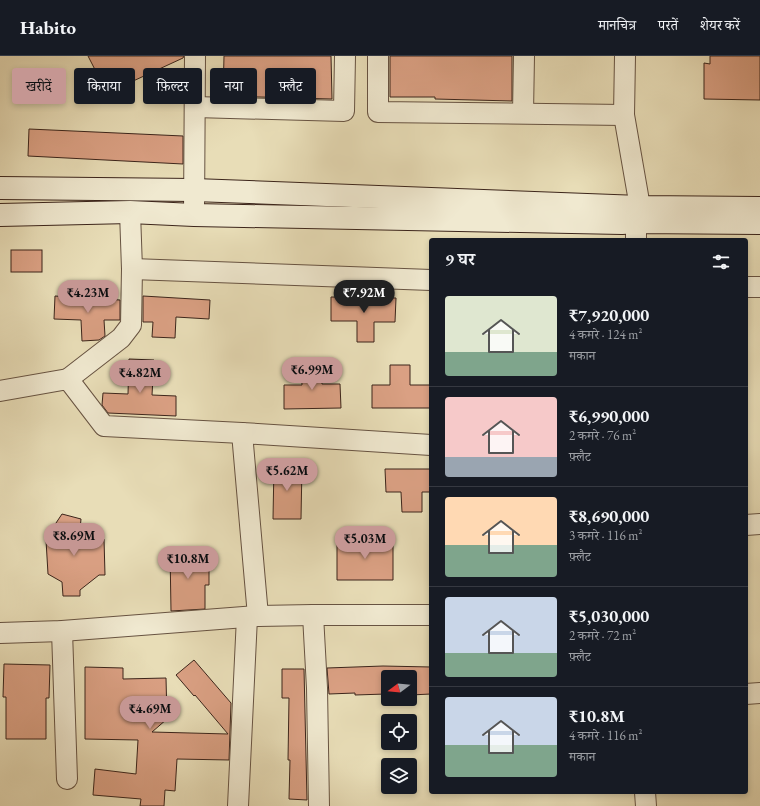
<!DOCTYPE html>
<html lang="hi">
<meta charset="utf-8">
<style>
body{margin:0;font-family:"EB Garamond","Noto Serif Devanagari",serif;background:#242831;color:#f1f3f6;height:100vh;display:flex;flex-direction:column;font-size:15px;white-space:nowrap}
*{box-sizing:border-box;margin:0}
p{font-size:13px;color:#9ea1a6}
.icon{flex:none;width:22px;height:22px;fill:none;stroke:currentColor;stroke-width:2;stroke-linecap:round;stroke-linejoin:round}
.map{position:relative;flex:1;overflow:hidden}
.panel{position:absolute;left:429px;top:182px;width:319px;height:556px;display:flex;flex-direction:column;background:#171b24;border-radius:4px;box-shadow:0 2px 6px #0003}
.panel>*{flex:none}
.hud{position:absolute;left:12px;top:12px;width:357px;height:36px;display:flex;gap:8px}
.needle{width:26px;rotate:254deg}
.buttons{position:absolute;left:381px;top:614px;display:grid;gap:8px}
.buttons a{display:grid;place-items:center;width:36px;height:36px;border-radius:4px;background:#171b24;box-shadow:0 2px 6px #0003;font-size:20px}
.price{position:absolute;translate:-50% -34px;padding:0 9px;border-radius:14px;background:#c59692;color:#111;font-size:13px;line-height:26px;filter:drop-shadow(0 1px 2px #0008)}
.price::after{content:'';position:absolute;left:50%;top:24px;width:12px;height:9px;margin-left:-6px;background:inherit;clip-path:polygon(0 0,100% 0,50% 100%)}
.price.current{background:#222;color:#fff}
ul{padding:0;list-style:none}
li{display:flex;align-items:center;gap:12px;height:100px;padding:0 16px}
li+li{border-top:1px solid #363941}
li span{display:grid;place-items:center;flex:none;width:112px;height:80px;border-radius:4px;color:#555}
li>.icon{margin-inline-start:auto}
span .icon{width:48px;height:48px;fill:#fffc;stroke-width:1}
li b{font-size:17px}
h2{display:flex;justify-content:space-between;align-items:center;height:48px;padding:0 16px;font-size:17px}
.tag{padding:0 14px;border-radius:4px;background:#171b24;box-shadow:0 2px 6px #0003;font-size:14px;line-height:36px}
.tag.current{background:#c59692;color:#111}
header{display:flex;align-items:center;gap:24px;box-sizing:border-box;height:56px;padding:0 20px;background:#171b24;border-bottom:1px solid #363941}
header strong{font-size:19px}
nav{display:flex;gap:22px;margin-inline-start:auto;font-size:14px}
.map>svg:first-child{display:block}
.building{fill:#daa083;stroke:#3c251b}
.lines{fill:none;stroke-linecap:round;stroke-linejoin:round}
.minor-casing{stroke:#675342;stroke-width:22}
.secondary-casing{stroke:#3c251b;stroke-width:24}
.minor{stroke:#f0e9d0;stroke-width:20}
.secondary{stroke:#f0e9d0;stroke-width:22}
</style>
<header>
<strong>Habito</strong>
<nav><a>मानचित्र</a><a>परतें</a><a>शेयर करें</a></nav>
</header>
<div class="map">
<svg width="760" height="750" viewBox="0 0 760 750">
<rect width="100%" height="100%" fill="#e8ddb7"/>
<filter id="stains"><feTurbulence type="fractalNoise" baseFrequency=".005" numOctaves="4"/><feColorMatrix values="0 0 0 0 .2 0 0 0 0 .09 0 0 0 0 .02 0 0 0 .5 -.17"/></filter>
<radialGradient id="worn" r=".72"><stop offset=".6" stop-color="#630" stop-opacity="0"/><stop offset="1" stop-color="#630" stop-opacity=".3"/></radialGradient>
<g class="building">
<path d="M 88,0 L 184,0 L 183,2 L 131,26 L 132,27 L 108,39 Z"/>
<path d="M 224,0 L 331,0 L 332,43 L 223,40 Z"/>
<path d="M 390,0 L 512,0 L 512,45 L 435,43 L 435,41 L 390,41 Z"/>
<path d="M 710,0 L 760,0 L 760,44 L 704,43 L 704,7 L 710,8 Z"/>
<path d="M 29,73 L 183,80 L 183,108 L 28,100 Z"/>
<rect x="11" y="194" width="31" height="22"/>
<path d="M 55,240 L 120,244 L 120,264 L 104,264 L 105,280 L 99,284 L 82,285 L 81,264 L 54,263 Z"/>
<path d="M 143,240 L 210,244 L 209,263 L 176,261 L 175,282 L 152,281 L 153,266 L 143,266 Z"/>
<path d="M 331,241 L 396,242 L 395,266 L 374,266 L 374,286 L 357,286 L 357,265 L 331,265 Z"/>
<path d="M 129,303 L 154,304 L 152,339 L 176,340 L 176,360 L 108,357 L 102,349 L 103,337 L 128,338 Z"/>
<path d="M 301,308 L 321,308 L 322,328 L 340,328 L 341,352 L 284,353 L 284,329 L 302,329 Z"/>
<path d="M 390,309 L 410,309 L 410,329 L 431,329 L 431,352 L 372,352 L 372,329 L 390,329 Z"/>
<path d="M 274,409 L 302,410 L 301,463 L 273,463 Z"/>
<path d="M 385,413 L 431,413 L 431,436 L 422,436 L 422,456 L 402,456 L 401,436 L 386,436 Z"/>
<path d="M 62,458 L 81,463 L 79,484 L 104,483 L 105,519 L 99,519 L 80,534 L 80,540 L 63,540 L 62,526 L 48,518 L 46,484 L 57,479 L 54,470 Z"/>
<path d="M 393,483 L 393,524 L 337,524 L 337,484 Z"/>
<path d="M 170,495 L 206,495 L 206,511 L 209,511 L 209,529 L 205,529 L 205,553 L 171,555 Z"/>
<path d="M 194,604 L 231,647 L 229,704 L 177,703 L 175,735 L 165,734 L 164,750 L 140,750 L 141,743 L 93,739 L 95,713 L 136,718 L 138,684 L 85,683 L 85,611 L 123,612 L 123,623 L 166,622 L 167,663 L 152,676 L 228,678 L 195,639 L 194,640 L 176,619 Z"/>
<path d="M 4,608 L 50,609 L 49,642 L 46,642 L 46,683 L 6,683 L 6,641 L 3,641 Z"/>
<path d="M 383,610 L 431,611 L 431,638 L 410,639 L 410,621 L 388,621 L 388,639 L 386,639 L 386,638 L 355,639 L 355,637 L 329,638 L 327,612 Z"/>
<path d="M 282,613 L 304,613 L 307,744 L 289,743 L 290,704 L 288,704 L 289,642 L 282,642 Z"/>
</g>
<g class="lines">
<defs>
<g id="minor">
<path d="M 378,0 L 378,56 L 624,59"/>
<path d="M 625,0 L 624,59 L 640,151 L 628,162"/>
<path d="M 195,51 L 344,55 L 345,0"/>
<path d="M 523,57 L 524,0"/>
<path d="M 194,159 L 195,0"/>
<path d="M 636,166 L 636,184"/>
<path d="M 132,213 L 431,224"/>
<path d="M 746,231 L 760,231"/>
<path d="M 68,323 L 121,282 L 131,269 L 132,213 L 130,156"/>
<path d="M 0,335 L 68,323 L 104,370 L 242,377 L 431,389"/>
<path d="M 242,377 L 258,560"/>
<path d="M 746,469 L 760,468"/>
<path d="M 313,559 L 317,632 L 319,750"/>
<path d="M 62,575 L 67,723"/>
<path d="M 0,577 L 62,575 L 258,560 L 313,559 L 431,559"/>
<path d="M 746,638 L 760,637"/>
<path d="M 645,736 L 646,750"/>
<path d="M 238,750 L 247,561"/>
</g>
<g id="secondary">
<path d="M 0,132 L 194,134 L 640,151 L 760,152"/>
<path d="M 0,159 L 130,156 L 194,159 L 622,167 L 636,166 L 760,167"/>
</g>
</defs>
<use href="#minor" class="minor-casing"/>
<use href="#secondary" class="secondary-casing"/>
<use href="#minor" class="minor"/>
<use href="#secondary" class="secondary"/>
</g>
<rect width="100%" height="100%" filter="url(#stains)"/>
<rect width="100%" height="100%" fill="url(#worn)"/>
</svg>
<div class="buttons">
<a><svg class="needle" viewBox="-14 -14 28 28"><path d="M0-13l5 13h-10z" fill="#e53935"/><path d="M0 13l5-13h-10z" fill="#9ea1a6"/></svg></a>
<a><svg class="icon" aria-label="locate" viewBox="0 0 24 24"><circle cx="12" cy="12" r="6"/><path d="M12 2v4M12 18v4M2 12h4M18 12h4"/></svg></a>
<a><svg class="icon" aria-label="layers" viewBox="0 0 24 24"><path d="M12 4l9 5-9 5-9-5zM3 14l9 5 9-5"/></svg></a>
</div>
<b class="price" style="left:88px;top:258px">₹4.23M</b>
<b class="price current" style="left:364px;top:258px">₹7.92M</b>
<b class="price" style="left:312px;top:335px">₹6.99M</b>
<b class="price" style="left:140px;top:338px">₹4.82M</b>
<b class="price" style="left:287px;top:436px">₹5.62M</b>
<b class="price" style="left:74px;top:501px">₹8.69M</b>
<b class="price" style="left:365px;top:504px">₹5.03M</b>
<b class="price" style="left:188px;top:524px">₹10.8M</b>
<b class="price" style="left:150px;top:674px">₹4.69M</b>
<div class="hud">
<a class="tag current">खरीदें</a>
<a class="tag">किराया</a>
<a class="tag">फ़िल्टर</a>
<a class="tag">नया</a>
<a class="tag">फ़्लैट</a>
</div>
<section class="panel">
<h2>9 घर<svg class="icon" aria-label="filters" viewBox="0 0 24 24"><path d="M4 7h16M4 17h16"/><circle cx="9" cy="7" r="2"/><circle cx="15" cy="17" r="2"/></svg></h2>
<ul>
<li><span style="background:linear-gradient(#dfe7d0 70%,#7fa58c 0)"><svg class="icon" aria-label="home" viewBox="0 0 24 24"><path d="M3 11l9-7 9 7M6 9v11h12V9"/></svg></span><div><b>₹7,920,000</b><p>4 कमरे · 124 m²</p><p>मकान</p></div></li>
<li><span style="background:linear-gradient(#f6c9c9 75%,#9aa5b1 0)"><svg class="icon" aria-label="home" viewBox="0 0 24 24"><path d="M3 11l9-7 9 7M6 9v11h12V9"/></svg></span><div><b>₹6,990,000</b><p>2 कमरे · 76 m²</p><p>फ़्लैट</p></div></li>
<li><span style="background:linear-gradient(#ffd9b3 60%,#7fa58c 0)"><svg class="icon" aria-label="home" viewBox="0 0 24 24"><path d="M3 11l9-7 9 7M6 9v11h12V9"/></svg></span><div><b>₹8,690,000</b><p>3 कमरे · 116 m²</p><p>फ़्लैट</p></div></li>
<li><span style="background:linear-gradient(#c9d6e8 70%,#7fa58c 0)"><svg class="icon" aria-label="home" viewBox="0 0 24 24"><path d="M3 11l9-7 9 7M6 9v11h12V9"/></svg></span><div><b>₹5,030,000</b><p>2 कमरे · 72 m²</p><p>फ़्लैट</p></div></li>
<li><span style="background:linear-gradient(#c9d6e8 60%,#7fa58c 0)"><svg class="icon" aria-label="home" viewBox="0 0 24 24"><path d="M3 11l9-7 9 7M6 9v11h12V9"/></svg></span><div><b>₹10.8M</b><p>4 कमरे · 116 m²</p><p>मकान</p></div></li>
</ul>
</section>
</div>
